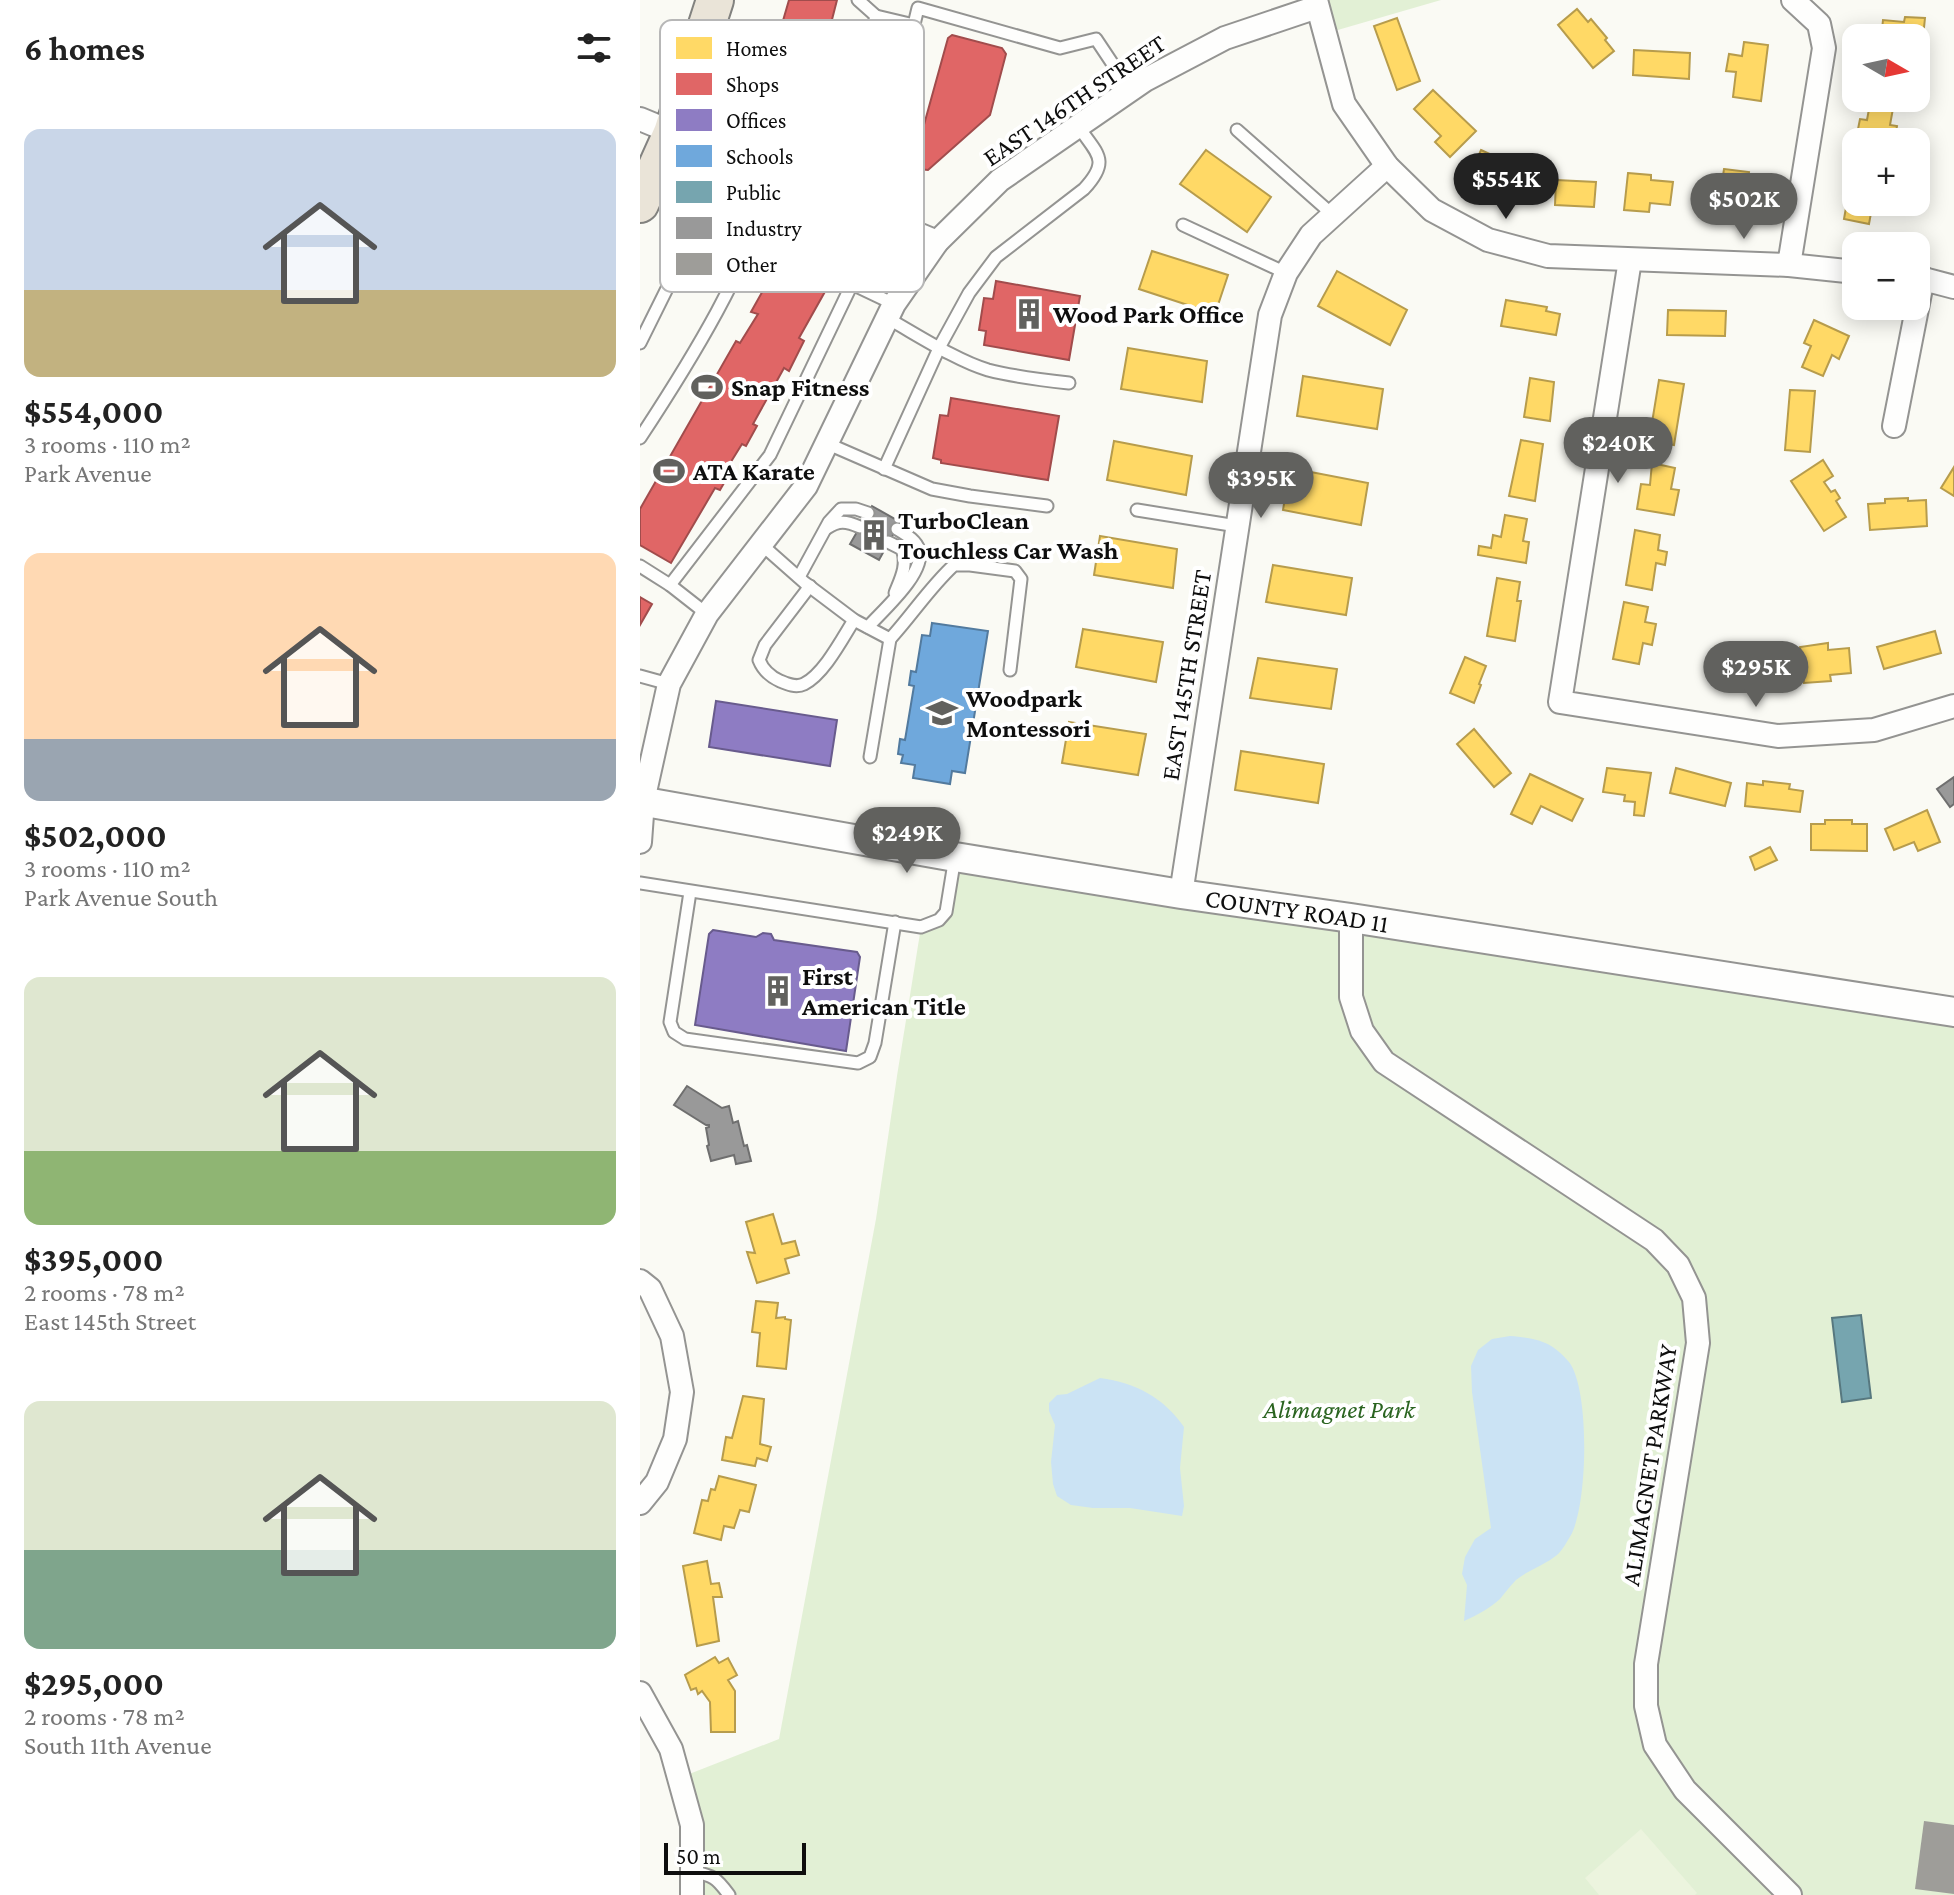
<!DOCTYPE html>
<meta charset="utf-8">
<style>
body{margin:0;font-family:"Crimson Pro",serif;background:#f2f2f2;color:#222;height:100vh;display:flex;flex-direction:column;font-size:30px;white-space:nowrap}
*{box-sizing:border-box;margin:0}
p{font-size:26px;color:#767676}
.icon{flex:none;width:44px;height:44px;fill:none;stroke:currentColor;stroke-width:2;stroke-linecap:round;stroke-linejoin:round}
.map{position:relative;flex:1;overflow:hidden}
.sheet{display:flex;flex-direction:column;background:#fff;width:640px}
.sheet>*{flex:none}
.needle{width:52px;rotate:99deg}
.fabs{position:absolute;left:1202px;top:24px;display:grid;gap:16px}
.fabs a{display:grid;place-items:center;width:88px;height:88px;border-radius:16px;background:#fff;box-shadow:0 4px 20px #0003;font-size:40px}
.scale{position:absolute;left:24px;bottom:20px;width:142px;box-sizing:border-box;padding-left:8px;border:4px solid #0e0e0e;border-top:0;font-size:22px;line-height:28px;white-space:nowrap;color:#0e0e0e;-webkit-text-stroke:6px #fff;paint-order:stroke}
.price{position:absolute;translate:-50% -68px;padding:0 18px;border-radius:28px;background:#61615e;color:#fff;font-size:26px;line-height:52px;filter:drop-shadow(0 2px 4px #0008)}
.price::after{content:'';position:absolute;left:50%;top:48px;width:24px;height:18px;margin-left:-12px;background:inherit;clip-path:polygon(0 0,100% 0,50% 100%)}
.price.selected{background:#222;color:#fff}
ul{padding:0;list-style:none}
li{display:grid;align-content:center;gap:16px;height:424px;padding:0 24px}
li span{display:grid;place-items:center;height:248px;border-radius:16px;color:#555}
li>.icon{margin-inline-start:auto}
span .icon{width:144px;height:144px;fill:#fffc;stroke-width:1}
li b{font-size:34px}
h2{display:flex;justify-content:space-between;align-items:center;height:96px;padding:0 24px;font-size:34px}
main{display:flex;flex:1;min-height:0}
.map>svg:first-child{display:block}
.green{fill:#e2f0d5}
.pitch{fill:#ecf4de}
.water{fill:#cbe3f4}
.homes{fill:#ffd966;stroke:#b79c4c;stroke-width:2}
.shops{fill:#e06666;stroke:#a14c4c;stroke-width:2}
.offices{fill:#8e7cc3;stroke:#685b8d;stroke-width:2}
.schools{fill:#6fa8dc;stroke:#527a9e;stroke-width:2}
.public{fill:#76a5af;stroke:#57787f;stroke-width:2}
.industry{fill:#999;stroke:#6f6f6f;stroke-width:2}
.building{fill:#9e9d99}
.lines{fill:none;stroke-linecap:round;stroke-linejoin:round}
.service-casing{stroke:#949492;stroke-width:15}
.minor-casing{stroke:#949492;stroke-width:26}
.tertiary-casing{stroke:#949492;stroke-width:32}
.trunk-casing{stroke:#82827f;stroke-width:40}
.service{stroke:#fefefd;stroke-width:11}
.minor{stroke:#fefefd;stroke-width:22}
.tertiary{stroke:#fefefd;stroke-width:28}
.trunk{stroke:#eae4d8;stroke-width:36}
.labels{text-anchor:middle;stroke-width:8;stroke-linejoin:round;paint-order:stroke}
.street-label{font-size:26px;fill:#0e0e0e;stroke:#fff}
.poi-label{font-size:26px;font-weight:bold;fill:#0e0e0e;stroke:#fff;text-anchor:start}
.park-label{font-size:26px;font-style:italic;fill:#2a6420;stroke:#fff}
.key{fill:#fff;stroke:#b7b7b7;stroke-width:2}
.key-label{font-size:22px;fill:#0e0e0e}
</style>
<main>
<section class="sheet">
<h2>6 homes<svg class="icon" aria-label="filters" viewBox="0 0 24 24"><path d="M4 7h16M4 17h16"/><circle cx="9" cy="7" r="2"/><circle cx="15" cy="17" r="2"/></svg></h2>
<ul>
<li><span style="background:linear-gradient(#c9d6e8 65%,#c2b280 0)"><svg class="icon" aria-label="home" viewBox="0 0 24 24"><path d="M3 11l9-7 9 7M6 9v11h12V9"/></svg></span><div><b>$554,000</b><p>3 rooms · 110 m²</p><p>Park Avenue</p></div></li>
<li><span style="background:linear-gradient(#ffd9b3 75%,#9aa5b1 0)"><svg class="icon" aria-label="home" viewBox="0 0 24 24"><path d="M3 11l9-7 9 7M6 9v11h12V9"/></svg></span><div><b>$502,000</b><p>3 rooms · 110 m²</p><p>Park Avenue South</p></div></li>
<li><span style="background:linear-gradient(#dfe7d0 70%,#8fb573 0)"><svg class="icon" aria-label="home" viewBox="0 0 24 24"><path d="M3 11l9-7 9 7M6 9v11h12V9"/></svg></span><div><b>$395,000</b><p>2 rooms · 78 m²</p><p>East 145th Street</p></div></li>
<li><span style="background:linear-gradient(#dfe7d0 60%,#7fa58c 0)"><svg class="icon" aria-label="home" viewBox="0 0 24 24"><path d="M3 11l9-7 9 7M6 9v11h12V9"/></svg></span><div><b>$295,000</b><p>2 rooms · 78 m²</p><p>South 11th Avenue</p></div></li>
</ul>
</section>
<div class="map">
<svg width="1314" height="1895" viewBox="0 0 1314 1895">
<rect width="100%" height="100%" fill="#fafaf4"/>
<g class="green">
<path d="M 676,0 L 801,0 L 684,34 Z"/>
<path d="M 315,857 L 1314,1012 L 1314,1895 L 52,1895 L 39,1778 L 139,1739 L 236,1219 L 257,1076 L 281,927 L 299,920 Z"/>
</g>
<path class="pitch" d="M 1001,1829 L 1057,1893 L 1055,1895 L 959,1895 L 945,1878 Z"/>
<g class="water">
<path d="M 870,1336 C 896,1338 912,1341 929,1362 C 950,1389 948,1504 931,1535 C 927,1541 923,1550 917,1555 C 905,1565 888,1570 876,1580 C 870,1586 865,1593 860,1599 C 849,1609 837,1615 824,1621 L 827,1585 L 822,1574 L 825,1557 L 835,1539 L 851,1528 L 832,1392 L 831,1366 L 838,1350 L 852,1339 Z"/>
<path d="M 460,1378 C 496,1383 523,1397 544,1427 L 540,1468 L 544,1506 L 542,1516 L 490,1508 L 453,1508 L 431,1505 L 417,1496 L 413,1484 L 411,1462 L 415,1425 L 409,1411 L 409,1403 L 417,1395 L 427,1394 Z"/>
</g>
<g class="homes">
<path d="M 937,9 L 948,22 L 951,19 L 967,38 L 965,40 L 974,51 L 953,68 L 918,25 Z"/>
<path d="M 1265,17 L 1285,18 L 1283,37 L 1241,38 L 1243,20 L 1264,22 Z"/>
<path d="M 757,18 L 780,81 L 757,90 L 734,26 Z"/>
<path d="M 1104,42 L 1128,45 L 1121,101 L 1093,97 L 1096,72 L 1086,71 L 1089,54 L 1102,56 Z"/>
<path d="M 994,50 L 1050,53 L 1049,79 L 993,75 Z"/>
<path d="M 793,90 L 836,131 L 810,157 L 795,142 L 801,136 L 774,109 Z"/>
<path d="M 1231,98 L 1254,103 L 1250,125 L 1257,126 L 1254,142 L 1216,142 L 1215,144 L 1220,119 L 1227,120 Z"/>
<path d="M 566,150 L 631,197 L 607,232 L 540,184 Z"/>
<path d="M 841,150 L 893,174 L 882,197 L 831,173 Z"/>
<path d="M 1214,162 L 1216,162 L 1216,202 L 1233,202 L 1229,224 L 1204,219 Z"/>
<path d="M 1084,169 L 1109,172 L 1103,211 L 1078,208 Z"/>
<path d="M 988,173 L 1011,175 L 1011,180 L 1033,182 L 1030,205 L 1010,203 L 1009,212 L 984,210 Z"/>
<path d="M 916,180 L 956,182 L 954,207 L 915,205 Z"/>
<path d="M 512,251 L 588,275 L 575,314 L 499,289 Z"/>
<path d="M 697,271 L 767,310 L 750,345 L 678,306 Z"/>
<path d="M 866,300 L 907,307 L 906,311 L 920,314 L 916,335 L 861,326 Z"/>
<path d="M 1028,310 L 1086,311 L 1085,336 L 1027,335 Z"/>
<path d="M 1174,320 L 1209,336 L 1199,359 L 1192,355 L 1183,376 L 1162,367 L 1171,346 L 1164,343 Z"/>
<path d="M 488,348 L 567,361 L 562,402 L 481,389 Z"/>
<path d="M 663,376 L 743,389 L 737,429 L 657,416 Z"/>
<path d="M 890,378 L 914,382 L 910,421 L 884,417 Z"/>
<path d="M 1019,380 L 1044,384 L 1034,445 L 1009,441 Z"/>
<path d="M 1150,390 L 1175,391 L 1170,452 L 1145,450 Z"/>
<path d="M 881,440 L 903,444 L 895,501 L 869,496 Z"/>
<path d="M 474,441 L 552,456 L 546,495 L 467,480 Z"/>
<path d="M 1183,460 L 1193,476 L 1184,482 L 1191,492 L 1195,490 L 1200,498 L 1196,501 L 1206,517 L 1184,531 L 1151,481 Z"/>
<path d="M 1012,463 L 1035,468 L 1031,489 L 1039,490 L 1034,515 L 997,509 L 1001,484 L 1010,485 Z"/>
<path d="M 1314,467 L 1314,496 L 1301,488 Z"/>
<path d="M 650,468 L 728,483 L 721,525 L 643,510 Z"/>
<path d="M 1268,498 L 1268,501 L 1286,500 L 1287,526 L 1230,530 L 1228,504 L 1245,503 L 1245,499 Z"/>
<path d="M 865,515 L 887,519 L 883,541 L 889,542 L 886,563 L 838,555 L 839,546 L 851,548 L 853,535 L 861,537 Z"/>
<path d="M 995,530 L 1020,535 L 1018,550 L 1027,552 L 1025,565 L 1016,563 L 1012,590 L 986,585 Z"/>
<path d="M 460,536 L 537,549 L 533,588 L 454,575 Z"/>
<path d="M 633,565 L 712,578 L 706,615 L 626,602 Z"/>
<path d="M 857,578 L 880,582 L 877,601 L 881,601 L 875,641 L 847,636 Z"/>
<path d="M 984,602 L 1008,607 L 1005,622 L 1016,624 L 1012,645 L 1003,643 L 999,664 L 973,659 Z"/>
<path d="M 443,629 L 523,642 L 516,682 L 436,667 Z"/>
<path d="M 1295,631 L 1301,653 L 1244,669 L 1237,647 Z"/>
<path d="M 1188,643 L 1188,650 L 1209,648 L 1211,673 L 1190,675 L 1191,681 L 1164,683 L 1160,647 Z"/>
<path d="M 1075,647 L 1130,658 L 1125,684 L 1070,673 Z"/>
<path d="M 825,657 L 846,666 L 839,684 L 841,685 L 834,703 L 810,693 Z"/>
<path d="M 618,658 L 697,669 L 691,709 L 610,698 Z"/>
<path d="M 429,722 L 506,734 L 498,775 L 422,763 Z"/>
<path d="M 834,729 L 871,773 L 854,787 L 817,744 Z"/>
<path d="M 601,751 L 684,764 L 678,803 L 595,790 Z"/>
<path d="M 967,768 L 1011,773 L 1004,816 L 994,815 L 995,802 L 984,801 L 985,795 L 963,792 Z"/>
<path d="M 1036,768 L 1091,783 L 1085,806 L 1030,793 Z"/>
<path d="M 890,774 L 943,799 L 932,821 L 901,806 L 892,824 L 871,814 Z"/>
<path d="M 1123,781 L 1150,784 L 1149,789 L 1163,791 L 1160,812 L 1105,806 L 1107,783 L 1123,785 Z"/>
<path d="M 1287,810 L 1300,842 L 1278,851 L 1274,842 L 1254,850 L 1245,829 Z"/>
<path d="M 1185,820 L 1212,820 L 1212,824 L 1227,824 L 1227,851 L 1171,850 L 1171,824 L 1185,824 Z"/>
<path d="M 1130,847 L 1137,860 L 1115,870 L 1110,857 Z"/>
<path d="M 133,1214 L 142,1244 L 155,1241 L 159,1255 L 145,1259 L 149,1273 L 117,1283 L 107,1252 L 115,1253 L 106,1222 Z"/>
<path d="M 116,1301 L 138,1303 L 136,1318 L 145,1317 L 145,1319 L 151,1320 L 146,1369 L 117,1366 L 120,1333 L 112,1332 Z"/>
<path d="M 103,1396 L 124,1399 L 120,1444 L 131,1447 L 127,1461 L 117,1458 L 115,1466 L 82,1460 L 86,1437 L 92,1438 Z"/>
<path d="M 79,1476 L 116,1485 L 109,1512 L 100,1510 L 94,1528 L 84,1526 L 81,1540 L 54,1533 L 62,1500 L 68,1501 L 71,1489 L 75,1490 Z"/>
<path d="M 67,1561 L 71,1584 L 79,1583 L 82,1597 L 73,1597 L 79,1641 L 57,1646 L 43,1566 Z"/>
<path d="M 75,1657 L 79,1663 L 88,1658 L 97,1675 L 88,1680 L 95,1691 L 95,1732 L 71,1732 L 70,1702 L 62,1691 L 58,1694 L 56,1688 L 51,1690 L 45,1675 Z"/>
</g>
<g class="shops">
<path d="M 149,0 L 197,0 L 186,43 L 140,31 Z"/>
<path d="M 312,35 L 362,48 L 366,54 L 350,115 L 288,170 L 278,169 L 274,161 L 308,38 Z"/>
<path d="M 140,260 L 187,288 L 159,338 L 164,341 L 149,371 L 144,368 L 113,424 L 117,426 L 106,446 L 102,444 L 84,473 L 88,476 L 80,490 L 75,488 L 31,563 L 0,545 L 0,509 L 96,341 L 100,343 L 118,314 L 111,312 Z"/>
<path d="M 356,281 L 440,296 L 429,360 L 344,345 L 346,331 L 339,330 L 344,298 L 353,299 Z"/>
<path d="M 311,398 L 419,416 L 408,480 L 301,463 L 301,460 L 293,458 L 300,415 L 308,416 Z"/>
<path d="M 0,597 L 12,604 L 0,625 Z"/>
</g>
<g class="offices">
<path d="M 76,701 L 197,720 L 190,766 L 69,747 Z"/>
<path d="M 73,930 L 116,937 L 123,933 L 131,934 L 134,940 L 217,952 L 220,957 L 206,1051 L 55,1025 L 69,934 Z"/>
</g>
<path class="schools" d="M 292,623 L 348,631 L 325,773 L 312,771 L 310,784 L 273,778 L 275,765 L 261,763 L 263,755 L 258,754 L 260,739 L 265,740 L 274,686 L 269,685 L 271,671 L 276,672 L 282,635 L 290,636 Z"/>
<path class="public" d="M 1221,1315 L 1231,1398 L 1202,1402 L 1192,1318 Z"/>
<g class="industry">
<path d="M 232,506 L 260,522 L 239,560 L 210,544 Z"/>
<path d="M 1314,777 L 1314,804 L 1310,807 L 1297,789 Z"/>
<path d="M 47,1086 L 82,1108 L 89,1106 L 93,1123 L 98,1121 L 104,1146 L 107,1145 L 111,1161 L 96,1164 L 94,1155 L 71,1161 L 67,1146 L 69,1145 L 66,1128 L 69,1127 L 69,1125 L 66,1125 L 34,1105 Z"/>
</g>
<path class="building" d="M 1284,1821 L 1314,1825 L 1314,1894 L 1275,1889 Z"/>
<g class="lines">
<defs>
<g id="service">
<path d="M 218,0 L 236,16"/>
<path d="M 220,78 L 154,53 L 138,59 L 123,102 L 206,137 L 244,148 L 278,8 L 420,48 L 456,39 L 490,90"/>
<path d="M 597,130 L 693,215"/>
<path d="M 185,197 L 198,164 L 236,16 L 274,25"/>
<path d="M 543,225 L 646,273"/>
<path d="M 212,284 L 254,304"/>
<path d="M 247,318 C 276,334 317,361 348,370 C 375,377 402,380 429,383"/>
<path d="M 0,343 L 60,222 C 71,210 78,207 94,209 L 203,255 C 212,265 215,271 212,284 L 130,455 L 30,585"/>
<path d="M 0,438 C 54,356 106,270 136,177"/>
<path d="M 186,443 L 292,489 L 330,496 L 407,506"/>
<path d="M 244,469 L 300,346 L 329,293 L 356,257 L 444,189 C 471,160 457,154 438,126"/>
<path d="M 497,510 L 597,526"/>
<path d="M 187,528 C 199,520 206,521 220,527"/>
<path d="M 248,542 L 262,549 C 268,565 261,578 255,593"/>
<path d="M 121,544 L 165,583 L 214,620 L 250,639 C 272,615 290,587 314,565 L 330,565 L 375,571 L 381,579 L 370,670"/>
<path d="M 0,566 L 30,585 L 67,614"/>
<path d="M 159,577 L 189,522 L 201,509 L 216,509 L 228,513"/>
<path d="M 170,586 L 125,645 L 119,660 C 123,670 129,676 140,681 C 147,684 156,688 164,684 C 184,674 202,639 214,620"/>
<path d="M 228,627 C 242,611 286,573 279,550 C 276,540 265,534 257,529"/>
<path d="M 0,676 L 29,684"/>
<path d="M 230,757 L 250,639"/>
<path d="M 0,883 L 281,927 L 299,920 L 306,912 L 315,857"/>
<path d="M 50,892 L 30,1022 L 34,1032 L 45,1039 L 218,1063 L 230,1057 L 235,1043 L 255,922"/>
<path d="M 52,1871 C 73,1876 76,1877 89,1895"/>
</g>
<g id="minor">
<path d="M 676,0 L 704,104 L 747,166 L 792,210 L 848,240 L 908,256 L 1149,265 L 1216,272"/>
<path d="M 0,119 L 297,242"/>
<path d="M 990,260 L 920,702 L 1138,736 L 1234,730 L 1314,706"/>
<path d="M 1149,265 L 1184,48 L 1179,24 L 1153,0"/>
<path d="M 1276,277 L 1314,287"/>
<path d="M 1254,426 L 1283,278"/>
<path d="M 0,842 L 3,801 L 29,684 L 67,614 L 166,486 L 254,304 L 297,242 L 360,180 L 505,80 L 585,38 L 677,7"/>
<path d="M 541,894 L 630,315 L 646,273 L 671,235 L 747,166"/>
<path d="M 711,918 L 711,997 L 722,1031 L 744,1062 L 1014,1240 L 1038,1265 L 1054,1298 L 1058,1343 L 1006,1664 L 1006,1706 L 1015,1745 L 1045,1790 L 1150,1895"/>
<path d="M 0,1281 L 10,1289 L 32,1336 L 42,1392 L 35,1439 L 17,1482 L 0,1503"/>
<path d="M 0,1693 L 31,1749 L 52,1825 L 52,1895"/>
</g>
<g id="tertiary">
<path id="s1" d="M 0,801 L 315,857 L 541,894 L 711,918 L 1314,1012"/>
</g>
<path id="trunk" d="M 0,204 L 32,133 L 75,0"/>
</defs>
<use href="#service" class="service-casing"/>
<use href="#minor" class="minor-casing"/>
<use href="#tertiary" class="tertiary-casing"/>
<use href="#trunk" class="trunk-casing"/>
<use href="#service" class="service"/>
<use href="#minor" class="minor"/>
<use href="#tertiary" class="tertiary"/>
<use href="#trunk" class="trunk"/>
</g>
<defs>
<symbol id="building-bare" viewBox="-9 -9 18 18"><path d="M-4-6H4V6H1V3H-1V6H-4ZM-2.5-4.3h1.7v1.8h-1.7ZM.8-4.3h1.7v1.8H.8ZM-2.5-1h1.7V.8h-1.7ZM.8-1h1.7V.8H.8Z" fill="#61615e" stroke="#fff" stroke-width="2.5" paint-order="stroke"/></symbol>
<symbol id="stadium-bare" viewBox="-9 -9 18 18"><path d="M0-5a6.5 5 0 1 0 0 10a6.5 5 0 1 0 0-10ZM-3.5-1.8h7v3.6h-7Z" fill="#61615e" stroke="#fff" stroke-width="2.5" paint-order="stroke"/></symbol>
<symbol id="school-bare" viewBox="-9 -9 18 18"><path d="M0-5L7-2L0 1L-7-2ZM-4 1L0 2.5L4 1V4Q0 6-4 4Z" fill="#61615e" stroke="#fff" stroke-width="2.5" paint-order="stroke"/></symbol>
</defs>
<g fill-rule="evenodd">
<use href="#building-bare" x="367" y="292" width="44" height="44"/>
<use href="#stadium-bare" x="45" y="365" width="44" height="44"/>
<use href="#stadium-bare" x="7" y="449" width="44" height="44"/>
<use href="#building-bare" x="212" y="513" width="44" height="44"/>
<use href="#school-bare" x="280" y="691" width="44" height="44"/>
<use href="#building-bare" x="116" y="969" width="44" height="44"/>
</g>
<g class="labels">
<g class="street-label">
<text transform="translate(434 100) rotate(-34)" y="9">EAST 146TH STREET</text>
<text transform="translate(546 675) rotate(-81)" y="9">EAST 145TH STREET</text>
<text dy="9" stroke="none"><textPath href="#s1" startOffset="666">COUNTY ROAD 11</textPath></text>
<text transform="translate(1009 1465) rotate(-81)" y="9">ALIMAGNET PARKWAY</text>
</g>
<g class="poi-label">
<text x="413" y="323">Wood Park Office</text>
<text x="91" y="396">Snap Fitness</text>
<text x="53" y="480">ATA Karate</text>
<text x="258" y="529">TurboClean<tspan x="258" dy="30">Touchless Car Wash</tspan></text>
<text x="326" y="707">Woodpark<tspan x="326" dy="30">Montessori</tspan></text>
<text x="162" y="985">First<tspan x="162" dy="30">American Title</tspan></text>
</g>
<g class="park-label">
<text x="699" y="1418">Alimagnet Park</text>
</g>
</g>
<rect x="20" y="20" width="264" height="272" rx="12" class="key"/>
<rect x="36" y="37" width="36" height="22" fill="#ffd966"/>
<rect x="36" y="73" width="36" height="22" fill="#e06666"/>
<rect x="36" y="109" width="36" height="22" fill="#8e7cc3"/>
<rect x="36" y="145" width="36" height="22" fill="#6fa8dc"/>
<rect x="36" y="181" width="36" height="22" fill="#76a5af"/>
<rect x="36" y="217" width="36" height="22" fill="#999"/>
<rect x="36" y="253" width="36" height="22" fill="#9e9d99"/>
<g class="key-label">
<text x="86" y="56">Homes</text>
<text x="86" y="92">Shops</text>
<text x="86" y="128">Offices</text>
<text x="86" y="164">Schools</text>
<text x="86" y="200">Public</text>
<text x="86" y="236">Industry</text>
<text x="86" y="272">Other</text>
</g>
</svg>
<div class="fabs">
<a><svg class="needle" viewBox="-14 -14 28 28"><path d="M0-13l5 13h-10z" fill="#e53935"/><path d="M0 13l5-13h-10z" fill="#767676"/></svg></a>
<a>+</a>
<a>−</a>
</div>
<div class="scale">50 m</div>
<b class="price selected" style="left:866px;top:221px">$554K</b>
<b class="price" style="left:1104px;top:241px">$502K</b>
<b class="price" style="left:978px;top:485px">$240K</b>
<b class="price" style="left:621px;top:520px">$395K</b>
<b class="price" style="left:1116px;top:709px">$295K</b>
<b class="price" style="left:267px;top:875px">$249K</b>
</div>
</main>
